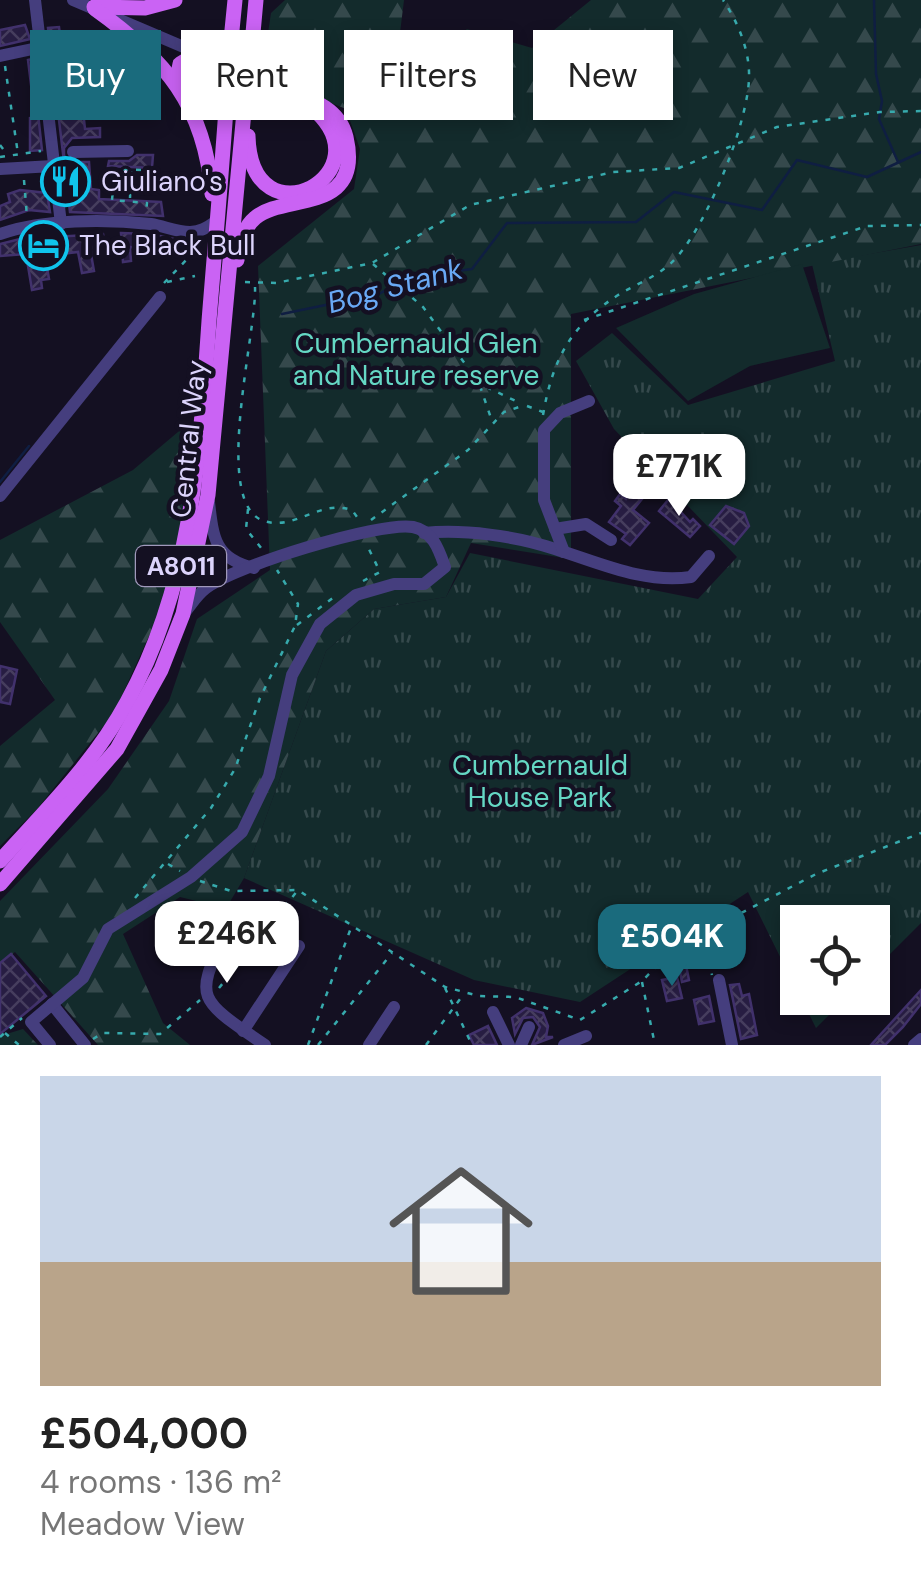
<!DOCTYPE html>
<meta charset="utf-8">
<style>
body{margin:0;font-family:"DM Sans",sans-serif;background:#f2f2f2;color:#222;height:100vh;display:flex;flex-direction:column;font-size:38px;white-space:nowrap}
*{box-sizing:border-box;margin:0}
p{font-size:32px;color:#767676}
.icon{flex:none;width:55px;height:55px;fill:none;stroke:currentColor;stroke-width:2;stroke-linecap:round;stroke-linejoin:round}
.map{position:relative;height:1045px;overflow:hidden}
.sheet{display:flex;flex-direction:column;background:#fff;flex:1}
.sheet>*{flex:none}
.banner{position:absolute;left:30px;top:30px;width:862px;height:90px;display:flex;gap:20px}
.buttons{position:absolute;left:780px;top:905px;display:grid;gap:20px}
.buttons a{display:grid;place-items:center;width:110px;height:110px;border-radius:0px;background:#fff;box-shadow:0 5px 15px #0003;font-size:50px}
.price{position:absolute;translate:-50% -85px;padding:0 22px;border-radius:20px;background:#fff;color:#222;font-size:32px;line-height:65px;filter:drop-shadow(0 2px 5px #0008)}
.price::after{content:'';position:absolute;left:50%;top:60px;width:30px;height:22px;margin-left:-15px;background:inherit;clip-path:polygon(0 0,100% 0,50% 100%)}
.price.on{background:#1a6b7d;color:#fff}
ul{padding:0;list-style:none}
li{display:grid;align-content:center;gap:20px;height:530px;padding:0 40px}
li span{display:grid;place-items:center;height:310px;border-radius:0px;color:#555}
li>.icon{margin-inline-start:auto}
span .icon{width:180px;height:180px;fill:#fffc;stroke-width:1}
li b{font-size:42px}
.tag{padding:0 35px;border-radius:0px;background:#fff;box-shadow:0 5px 15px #0003;font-size:35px;line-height:90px}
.tag.on{background:#1a6b7d;color:#fff}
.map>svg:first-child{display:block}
.grass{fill:url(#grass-tufts)}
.forest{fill:url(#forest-firs)}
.garden{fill:#132b2c}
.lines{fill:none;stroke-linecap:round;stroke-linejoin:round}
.stream{stroke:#0f1e42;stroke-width:2.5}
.building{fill:url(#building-cross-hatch);stroke:#41316c;stroke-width:2.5}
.path{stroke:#37aaad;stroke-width:2.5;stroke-dasharray:5 8;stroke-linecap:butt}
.minor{stroke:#453e7e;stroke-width:12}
.major{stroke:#ca63f4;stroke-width:15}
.major-bridge{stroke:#ca63f4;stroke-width:15}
.labels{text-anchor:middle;stroke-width:9;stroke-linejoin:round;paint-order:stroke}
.shield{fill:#141022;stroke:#a099bb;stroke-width:2.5}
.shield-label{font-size:25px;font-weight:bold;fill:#dcd4fc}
.poi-label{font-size:28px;fill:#dcd4fc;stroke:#141022;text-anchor:start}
.park-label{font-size:28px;fill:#65d7c4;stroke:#141022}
.street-label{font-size:28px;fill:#dcd4fc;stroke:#141022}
.water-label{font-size:30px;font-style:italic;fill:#69a9f5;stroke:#141022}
</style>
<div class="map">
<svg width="921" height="1045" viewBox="0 0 921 1045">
<defs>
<pattern id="grass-tufts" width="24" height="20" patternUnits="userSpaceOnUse" patternTransform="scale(2.5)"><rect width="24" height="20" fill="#132b2c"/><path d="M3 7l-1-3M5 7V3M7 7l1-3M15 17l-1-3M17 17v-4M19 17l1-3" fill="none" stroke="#35494c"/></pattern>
<pattern id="forest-firs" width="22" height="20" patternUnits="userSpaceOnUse" patternTransform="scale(2.5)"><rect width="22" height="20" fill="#132b2c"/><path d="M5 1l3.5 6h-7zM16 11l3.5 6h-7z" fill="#35494c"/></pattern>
<pattern id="building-cross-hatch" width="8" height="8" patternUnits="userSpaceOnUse" patternTransform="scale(2.5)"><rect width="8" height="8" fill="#271d42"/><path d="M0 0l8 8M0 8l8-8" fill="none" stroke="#463d5e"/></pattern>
</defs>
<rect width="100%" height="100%" fill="#141022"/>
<g class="grass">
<path d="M 921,245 L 921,923 L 873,971 L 872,922 L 798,922 L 797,991 L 748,892 L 580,1002 L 474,980 L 244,878 L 326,651 L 374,609 L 446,597 L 470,553 L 698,599 L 737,557 L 614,429 L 576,361 L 612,333 L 688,405 L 835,361 L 812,264 Z"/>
<path d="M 801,998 L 846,998 L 816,1028 Z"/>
</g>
<g class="forest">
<path d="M 285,0 L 404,0 L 398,49 L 424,66 L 467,29 L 532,48 L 591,0 L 921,0 L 921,244 L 571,314 L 571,559 L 471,543 L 446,597 L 374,609 L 326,651 L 244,878 L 228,905 L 225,908 L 180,897 L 123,934 L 163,1023 L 190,1045 L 98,1045 L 15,952 L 0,963 L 0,901 L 108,789 L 169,701 L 197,619 L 270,570 L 258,266 L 354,189 L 360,149 L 346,109 L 262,75 L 271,13 Z"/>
<path d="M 191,421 L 185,520 L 164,603 L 114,713 L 37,809 L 0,846 L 0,746 L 55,700 L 0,622 L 0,540 L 133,470 Z"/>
<path d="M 23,1029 L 38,1045 L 0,1045 L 0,1036 Z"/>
</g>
<path class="garden" d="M 802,264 L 830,348 L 750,366 L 688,401 L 616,328 L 694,294 Z"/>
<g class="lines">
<g class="stream">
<path d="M 874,0 L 876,74 L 882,101 L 879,119 L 898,162"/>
<path d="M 282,314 L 379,294 L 407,278 L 472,269 L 507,223 L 636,222 L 674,192 L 762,210 L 797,160 L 867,177 L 921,152"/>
<path d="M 0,482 L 29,446"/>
</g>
</g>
<g class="building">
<path d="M 25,25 L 30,39 L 0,46 L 0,30 Z"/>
<path d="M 59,27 L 61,43 L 76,38 L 80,50 L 64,55 L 65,73 L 89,71 L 91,87 L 63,89 L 66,113 L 83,111 L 85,129 L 100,128 L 100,137 L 72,138 L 64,148 L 64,156 L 72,162 L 89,162 L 91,189 L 99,190 L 99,199 L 161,202 L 163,216 L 70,212 L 48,28 Z"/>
<path d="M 32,59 L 42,150 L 30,151 L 30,118 L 35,117 L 28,60 Z"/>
<path d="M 137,155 L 153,155 L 152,168 L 108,166 L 109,161 L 129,161 Z"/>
<path d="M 20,190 L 47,193 L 50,212 L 29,210 L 0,220 L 0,206 L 10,202 L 8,194 Z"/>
<path d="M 121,233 L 150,234 L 189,242 L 181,253 L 130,247 L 131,261 L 123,262 Z"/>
<path d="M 103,234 L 106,251 L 91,254 L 94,271 L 82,273 L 78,252 L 45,256 L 49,279 L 41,280 L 42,288 L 32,290 L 26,254 L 0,256 L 0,244 L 20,239 Z"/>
<path d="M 648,470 L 663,481 L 655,491 L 651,488 L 633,510 L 649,523 L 630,545 L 622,539 L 626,534 L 609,522 L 621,506 L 615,501 L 620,494 L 626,499 Z"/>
<path d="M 669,499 L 690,522 L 693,519 L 700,526 L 690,537 L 659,511 Z"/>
<path d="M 726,506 L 744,513 L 749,526 L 734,544 L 710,525 Z"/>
<path d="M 0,666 L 17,670 L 10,704 L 0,702 Z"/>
<path d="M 11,954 L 46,996 L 0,1034 L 0,963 Z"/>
<path d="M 684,955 L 689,980 L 682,982 L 677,957 Z"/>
<path d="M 677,977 L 682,998 L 667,1001 L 662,980 Z"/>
<path d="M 739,984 L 742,996 L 749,994 L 757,1035 L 741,1039 L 730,985 Z"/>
<path d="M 921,990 L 921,1004 L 903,1027 L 885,1045 L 871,1045 Z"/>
<path d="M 709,996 L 714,1021 L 699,1024 L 694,1000 Z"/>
<path d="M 526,1008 L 543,1013 L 548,1026 L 546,1037 L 553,1037 L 532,1045 L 540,1027 L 533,1017 L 523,1018 L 515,1034 L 512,1018 Z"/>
<path d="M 488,1026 L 497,1045 L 474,1045 L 469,1035 Z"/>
</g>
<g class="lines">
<g class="path">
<path d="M 5,66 L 18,154"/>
<path d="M 0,145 L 7,154"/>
<path d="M 0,157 L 41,151"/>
<path d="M 141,170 L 115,169 L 112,200 L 147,203 L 146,212"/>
<path d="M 24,180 L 27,217"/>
<path d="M 130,198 L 131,171"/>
<path d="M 373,264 L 423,307 L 480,384 L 520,403"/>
<path d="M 167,282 L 195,276"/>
<path d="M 245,282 L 276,283 L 372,263 L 470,205 L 613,172 L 679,168 L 777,127 L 880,112 L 921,111"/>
<path d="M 164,283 L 193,253 L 196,243"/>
<path d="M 255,287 C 257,332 211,504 264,521 C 295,531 319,499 352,510 L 360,521"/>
<path d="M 584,320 L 867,226 L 921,225"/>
<path d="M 480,386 L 492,421"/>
<path d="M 527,406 L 543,412"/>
<path d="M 543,415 C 553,357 572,323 623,292 C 638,284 656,276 669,265 C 704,235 748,124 749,78 C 750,51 738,22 723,0"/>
<path d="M 248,509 L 246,529 L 262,549"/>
<path d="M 371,520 L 468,450 L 504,412 L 525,405"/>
<path d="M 363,581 L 380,572 L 366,543"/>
<path d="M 297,625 L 334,597"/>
<path d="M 168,864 L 180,871"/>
<path d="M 200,881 L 231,891 L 298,890 L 445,987 L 479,996 L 515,997 L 580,1020 L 642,981 L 676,947 L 816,874 L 921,833"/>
<path d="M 135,898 L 211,808 L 235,769 L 260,698 L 295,626 L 298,604 L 277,570"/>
<path d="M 701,936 L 712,975"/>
<path d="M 642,982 L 655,1045"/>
<path d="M 219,988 L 298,890"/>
<path d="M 445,988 L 472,1045"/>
<path d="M 5,1033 L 19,1045"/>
<path d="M 0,1037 L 22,1018"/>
<path d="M 93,1039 L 103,1033 L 160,1034 L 200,1000"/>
<path d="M 308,1045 L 352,925"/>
<path d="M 318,1045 L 392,953"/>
<path d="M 426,1045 L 463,995"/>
</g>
<g class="minor">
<path d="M 35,0 L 61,224"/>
<path d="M 73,0 L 287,91"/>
<path d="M 0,56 L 42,47"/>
<path d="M 73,152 L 128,151"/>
<path d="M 0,169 L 53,166"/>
<path d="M 0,234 C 44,219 105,219 151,224 C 164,226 177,232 190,232 C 202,232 209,226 218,220"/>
<path d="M 0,496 L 160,297"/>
<path d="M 209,502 C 213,538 215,559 254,568"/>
<path d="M 555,529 L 586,524 L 611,540"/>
<path d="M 424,533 C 464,529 516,536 555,549 C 600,563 644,584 691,577 L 709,556"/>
<path d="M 564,552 L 544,500 L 544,430 L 560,413 L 589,401"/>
<path d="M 233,916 C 197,998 188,993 265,1045"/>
<path d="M 719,980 L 732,1045"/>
<path d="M 52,1004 L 85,1045"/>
<path d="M 493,1012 L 509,1045"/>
<path d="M 243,1031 L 299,946"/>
<path d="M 50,1045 L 31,1022 L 83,978 L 108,929 L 191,877 L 242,832 L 269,776 L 292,675 L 320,624 L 356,595 L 394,584 L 424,584 L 445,567 C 439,550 433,531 413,527 C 380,521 231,567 205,589 C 197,595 191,605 185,612"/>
<path d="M 369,1045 L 394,1007"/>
<path d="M 521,1045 L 529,1027"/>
<path d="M 564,1045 L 586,1036"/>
<path d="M 914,1045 L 921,1039"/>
</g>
<g class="major">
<path d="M 94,7 L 145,8 L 175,0"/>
<path d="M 95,9 C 165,59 205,105 212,194"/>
<path d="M 231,40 L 235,0"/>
<path d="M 252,44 L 256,0"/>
<path d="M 176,83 L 180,64 L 198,53"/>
<path d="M 248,136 C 251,247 391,173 311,107"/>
<path d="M 237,260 C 239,245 243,228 255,218 C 283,193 364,215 346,137 C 339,108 312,100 287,91"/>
<path d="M 0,861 C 46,810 94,763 127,702 C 192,585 200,452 209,321 C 215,245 222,170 227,94"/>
<path d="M 0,884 L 117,749 L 161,670 L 183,614 L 208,495 L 245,101"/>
</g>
<g class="major-bridge">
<path d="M 227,94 L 231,40"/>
<path d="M 252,103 L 252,44"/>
</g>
</g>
<defs>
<symbol id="restaurant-ring" viewBox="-11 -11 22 22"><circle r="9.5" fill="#141022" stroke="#10c4ec" stroke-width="1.5"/><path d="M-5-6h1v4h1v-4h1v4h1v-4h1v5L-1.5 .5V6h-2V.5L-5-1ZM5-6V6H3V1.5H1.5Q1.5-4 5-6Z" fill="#10c4ec"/></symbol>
<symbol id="hotel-ring" viewBox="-11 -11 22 22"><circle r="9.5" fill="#141022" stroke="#10c4ec" stroke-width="1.5"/><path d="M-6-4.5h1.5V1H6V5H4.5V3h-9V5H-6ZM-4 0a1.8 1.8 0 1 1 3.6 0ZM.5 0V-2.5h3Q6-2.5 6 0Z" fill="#10c4ec"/></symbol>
</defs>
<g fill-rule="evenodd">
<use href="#restaurant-ring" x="38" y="154" width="55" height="55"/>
<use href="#hotel-ring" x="16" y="218" width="55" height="55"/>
</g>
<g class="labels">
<rect class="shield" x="136" y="546" width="90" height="40" rx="8"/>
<g class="shield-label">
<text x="181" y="575">A8011</text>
</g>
<g class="poi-label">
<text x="101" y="191">Giuliano's</text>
<text x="79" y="255">The Black Bull</text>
</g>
<g class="park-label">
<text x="416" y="353">Cumbernauld Glen<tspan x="416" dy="32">and Nature reserve</tspan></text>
<text x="540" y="775">Cumbernauld<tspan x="540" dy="32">House Park</tspan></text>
</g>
<g class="street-label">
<text transform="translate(188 439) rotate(-84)" y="10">Central Way</text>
</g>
<g class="water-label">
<text transform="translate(395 286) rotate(-15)" y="10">Bog Stank</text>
</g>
</g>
</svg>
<div class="buttons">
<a><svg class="icon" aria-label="locate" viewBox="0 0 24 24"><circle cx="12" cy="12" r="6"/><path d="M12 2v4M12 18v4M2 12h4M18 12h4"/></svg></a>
</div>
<b class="price" style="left:679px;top:519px">£771K</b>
<b class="price" style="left:227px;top:986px">£246K</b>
<b class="price on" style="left:672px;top:989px">£504K</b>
<div class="banner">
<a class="tag on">Buy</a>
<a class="tag">Rent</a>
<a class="tag">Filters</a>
<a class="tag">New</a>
</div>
</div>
<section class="sheet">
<ul>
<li><span style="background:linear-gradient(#c9d6e8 60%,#b9a48a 0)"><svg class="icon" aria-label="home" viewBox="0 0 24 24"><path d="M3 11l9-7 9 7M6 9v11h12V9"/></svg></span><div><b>£504,000</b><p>4 rooms · 136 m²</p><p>Meadow View</p></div></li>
</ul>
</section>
